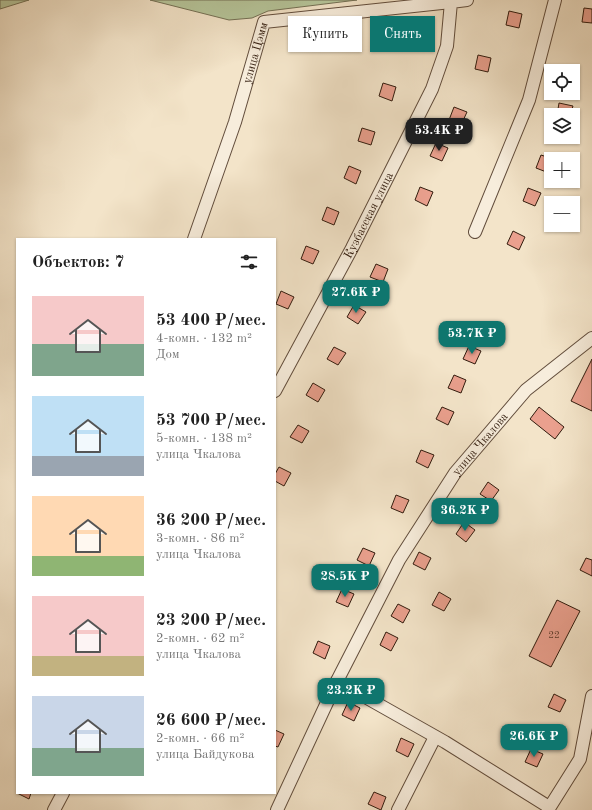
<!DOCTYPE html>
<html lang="ru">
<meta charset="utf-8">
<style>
body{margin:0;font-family:"Old Standard TT",serif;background:#f6f6f6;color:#222;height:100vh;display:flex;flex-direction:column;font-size:15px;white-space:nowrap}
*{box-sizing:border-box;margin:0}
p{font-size:13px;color:#767676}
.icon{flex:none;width:22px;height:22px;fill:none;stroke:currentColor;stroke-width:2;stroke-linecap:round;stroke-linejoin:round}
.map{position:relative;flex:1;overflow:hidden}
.details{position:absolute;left:16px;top:238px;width:260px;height:556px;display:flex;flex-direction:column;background:#fff;border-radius:0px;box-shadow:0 1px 3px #0004}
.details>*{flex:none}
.top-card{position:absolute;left:288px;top:16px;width:244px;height:36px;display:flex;gap:8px}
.tools{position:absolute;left:544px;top:64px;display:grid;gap:8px}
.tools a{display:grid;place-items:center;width:36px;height:36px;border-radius:0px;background:#fff;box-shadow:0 1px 3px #0004;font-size:20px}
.price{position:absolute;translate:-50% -34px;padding:0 9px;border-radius:8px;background:#0f766e;color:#fff;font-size:13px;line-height:26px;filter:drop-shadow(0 1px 2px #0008)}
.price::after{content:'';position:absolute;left:50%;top:24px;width:12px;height:9px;margin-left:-6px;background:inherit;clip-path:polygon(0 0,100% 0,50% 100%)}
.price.selected{background:#222;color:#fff}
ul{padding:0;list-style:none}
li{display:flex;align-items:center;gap:12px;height:100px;padding:0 16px}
li span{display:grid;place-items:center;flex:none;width:112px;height:80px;border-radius:0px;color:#555}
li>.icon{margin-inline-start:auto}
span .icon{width:48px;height:48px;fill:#fffc;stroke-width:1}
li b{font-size:17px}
h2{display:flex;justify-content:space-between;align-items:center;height:48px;padding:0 16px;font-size:17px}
.pill{padding:0 14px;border-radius:0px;background:#fff;box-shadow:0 1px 3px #0004;font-size:14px;line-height:36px}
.pill.selected{background:#0f766e;color:#fff}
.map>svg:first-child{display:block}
.green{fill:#b6c59a;stroke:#747054}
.building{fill:#eaa08e;stroke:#311b0d}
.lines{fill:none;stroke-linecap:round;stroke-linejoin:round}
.minor-casing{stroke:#624d3c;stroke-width:14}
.minor{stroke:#f7eddc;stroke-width:12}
.labels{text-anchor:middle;stroke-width:3;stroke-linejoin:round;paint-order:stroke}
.number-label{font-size:10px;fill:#5f3c2d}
.street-label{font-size:12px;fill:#311b0d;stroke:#f7eddc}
</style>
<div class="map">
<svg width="592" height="810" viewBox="0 0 592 810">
<rect width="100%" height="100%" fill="#f3e4c9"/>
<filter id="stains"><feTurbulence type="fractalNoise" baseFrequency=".005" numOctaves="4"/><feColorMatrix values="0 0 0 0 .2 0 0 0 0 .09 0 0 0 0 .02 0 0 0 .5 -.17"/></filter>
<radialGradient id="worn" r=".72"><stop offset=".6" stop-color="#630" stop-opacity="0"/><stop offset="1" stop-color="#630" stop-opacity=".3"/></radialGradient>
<g class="green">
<path d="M 0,0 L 29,0 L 0,9 Z"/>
<path d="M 150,0 L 357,0 L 268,11 L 252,18 L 229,20 Z"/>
</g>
<g class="building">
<path d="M 584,8 L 592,9 L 592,23 L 582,22 Z"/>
<path d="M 509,11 L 522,14 L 519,28 L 506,25 Z"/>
<path d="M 404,29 L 417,34 L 413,47 L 400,43 Z"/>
<path d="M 478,55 L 491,58 L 488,72 L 475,69 Z"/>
<path d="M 383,83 L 396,87 L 392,101 L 379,96 Z"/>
<path d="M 559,103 L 573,106 L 570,115 L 557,115 Z"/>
<path d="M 454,107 L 467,112 L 461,125 L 449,120 Z"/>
<path d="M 362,128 L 375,132 L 371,145 L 358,141 Z"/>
<path d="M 436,143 L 448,148 L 442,161 L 430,156 Z"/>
<path d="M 541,155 L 553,159 L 551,159 L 549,173 L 536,168 Z"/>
<path d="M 349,166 L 361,171 L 356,184 L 344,178 Z"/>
<path d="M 420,187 L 433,192 L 427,206 L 415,200 Z"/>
<path d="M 528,188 L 541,193 L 535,206 L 523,201 Z"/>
<path d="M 327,207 L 339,212 L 334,225 L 322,220 Z"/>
<path d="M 513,231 L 525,237 L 519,250 L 507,244 Z"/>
<path d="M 306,246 L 319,251 L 313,264 L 301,259 Z"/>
<path d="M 376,264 L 388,269 L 383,282 L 370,277 Z"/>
<path d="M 281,291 L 294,297 L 288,309 L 276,304 Z"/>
<path d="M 354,305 L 366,312 L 358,324 L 347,317 Z"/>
<path d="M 469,346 L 481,351 L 475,364 L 463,359 Z"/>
<path d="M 334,347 L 346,353 L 338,365 L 327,359 Z"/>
<path d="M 592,359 L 592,411 L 571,401 Z"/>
<path d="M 454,375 L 466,380 L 461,393 L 448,388 Z"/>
<path d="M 313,383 L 325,390 L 318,402 L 306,395 Z"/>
<path d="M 442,407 L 454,412 L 448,425 L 436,419 Z"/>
<path d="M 539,407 L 564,427 L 555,439 L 530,419 Z"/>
<path d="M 298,425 L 309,431 L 302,443 L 290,437 Z"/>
<path d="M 421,450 L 434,455 L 428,468 L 416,462 Z"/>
<path d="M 279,467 L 291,473 L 284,486 L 275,481 L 275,474 Z"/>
<path d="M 488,482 L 499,490 L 491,501 L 480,494 Z"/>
<path d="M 396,495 L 409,500 L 403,513 L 391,508 Z"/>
<path d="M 464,522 L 475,530 L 466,542 L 456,534 Z"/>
<path d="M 363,548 L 375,553 L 369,566 L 357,560 Z"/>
<path d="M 419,552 L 431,558 L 425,570 L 413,564 Z"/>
<path d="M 586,558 L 592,560 L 592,576 L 580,570 Z"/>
<path d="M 342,589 L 354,594 L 348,607 L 336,602 Z"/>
<path d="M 439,592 L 451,599 L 444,611 L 432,605 Z"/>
<path d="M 557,600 L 580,611 L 551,667 L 529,656 Z"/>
<path d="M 398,604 L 410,610 L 403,623 L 391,616 Z"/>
<path d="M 386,632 L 398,638 L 391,651 L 380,645 Z"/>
<path d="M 318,641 L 330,646 L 325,659 L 313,653 Z"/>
<path d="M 554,694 L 566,700 L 560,712 L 548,707 Z"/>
<path d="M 348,702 L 360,708 L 354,721 L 342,715 Z"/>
<path d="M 275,730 L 284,734 L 278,747 L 275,746 Z"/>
<path d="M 401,738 L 414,744 L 408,757 L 396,751 Z"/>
<path d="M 531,749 L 543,754 L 537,767 L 525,762 Z"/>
<path d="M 374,792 L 386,797 L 381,810 L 368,804 Z"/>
<path d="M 17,793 L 31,793 L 29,799 Z"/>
</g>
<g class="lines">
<defs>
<g id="minor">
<path d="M 475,232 L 529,100 L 555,0"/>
<path id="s1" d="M 194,239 L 235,122 L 264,22 L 451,2"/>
<path id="s2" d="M 275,391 L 352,248 L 432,89 L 447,46 L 451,2 L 467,0"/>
<path d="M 337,681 L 445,742 L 549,807"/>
<path d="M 54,810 L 63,793"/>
<path id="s3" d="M 277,810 L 337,681 L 399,560 L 455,473 L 526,390 L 592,338"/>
<path d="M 398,810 L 435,737"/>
<path d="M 548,810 L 580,759 L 592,696"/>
</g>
</defs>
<use href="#minor" class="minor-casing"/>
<use href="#minor" class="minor"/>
</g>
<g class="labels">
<g class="number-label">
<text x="554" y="638">22</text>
</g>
<g class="street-label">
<text dy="4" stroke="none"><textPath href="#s1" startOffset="196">улица Цэмм</textPath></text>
<text dy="4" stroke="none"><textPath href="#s2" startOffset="199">Кузбасская улица</textPath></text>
<text dy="4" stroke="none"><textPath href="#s3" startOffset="420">улица Чкалова</textPath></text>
</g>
</g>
<rect width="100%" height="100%" filter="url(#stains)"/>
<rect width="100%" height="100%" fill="url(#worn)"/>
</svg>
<div class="tools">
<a><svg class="icon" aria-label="locate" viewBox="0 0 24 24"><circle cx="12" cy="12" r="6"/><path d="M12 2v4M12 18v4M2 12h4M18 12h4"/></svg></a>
<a><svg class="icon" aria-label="layers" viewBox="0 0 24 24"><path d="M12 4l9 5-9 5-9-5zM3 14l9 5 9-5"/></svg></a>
<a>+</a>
<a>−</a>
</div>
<b class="price selected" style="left:439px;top:152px">53.4K ₽</b>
<b class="price" style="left:356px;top:314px">27.6K ₽</b>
<b class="price" style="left:472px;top:355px">53.7K ₽</b>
<b class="price" style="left:465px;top:532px">36.2K ₽</b>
<b class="price" style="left:345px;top:598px">28.5K ₽</b>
<b class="price" style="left:351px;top:712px">23.2K ₽</b>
<b class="price" style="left:534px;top:758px">26.6K ₽</b>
<div class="top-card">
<a class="pill">Купить</a>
<a class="pill selected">Снять</a>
</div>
<section class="details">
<h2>Объектов: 7<svg class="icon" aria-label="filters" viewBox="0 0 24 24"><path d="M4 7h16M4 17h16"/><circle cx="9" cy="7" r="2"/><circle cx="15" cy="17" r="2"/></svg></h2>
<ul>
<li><span style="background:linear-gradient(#f6c9c9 60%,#7fa58c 0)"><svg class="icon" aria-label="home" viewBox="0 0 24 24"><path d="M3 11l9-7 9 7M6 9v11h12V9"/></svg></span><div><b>53 400 ₽/мес.</b><p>4-комн. · 132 m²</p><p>Дом</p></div></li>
<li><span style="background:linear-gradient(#bfe0f5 75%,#9aa5b1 0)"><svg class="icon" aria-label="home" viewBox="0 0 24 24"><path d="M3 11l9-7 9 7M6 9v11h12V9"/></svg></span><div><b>53 700 ₽/мес.</b><p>5-комн. · 138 m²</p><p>улица Чкалова</p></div></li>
<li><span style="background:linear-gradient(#ffd9b3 75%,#8fb573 0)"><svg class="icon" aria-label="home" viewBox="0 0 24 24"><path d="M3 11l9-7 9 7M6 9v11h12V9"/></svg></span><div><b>36 200 ₽/мес.</b><p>3-комн. · 86 m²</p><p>улица Чкалова</p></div></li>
<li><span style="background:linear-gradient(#f6c9c9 75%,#c2b280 0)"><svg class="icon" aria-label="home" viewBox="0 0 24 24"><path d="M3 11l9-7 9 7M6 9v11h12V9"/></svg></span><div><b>23 200 ₽/мес.</b><p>2-комн. · 62 m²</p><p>улица Чкалова</p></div></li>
<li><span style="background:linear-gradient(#c9d6e8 65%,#7fa58c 0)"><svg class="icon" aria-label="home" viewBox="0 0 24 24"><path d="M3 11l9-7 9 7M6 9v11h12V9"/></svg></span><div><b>26 600 ₽/мес.</b><p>2-комн. · 66 m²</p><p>улица Байдукова</p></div></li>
</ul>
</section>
</div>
